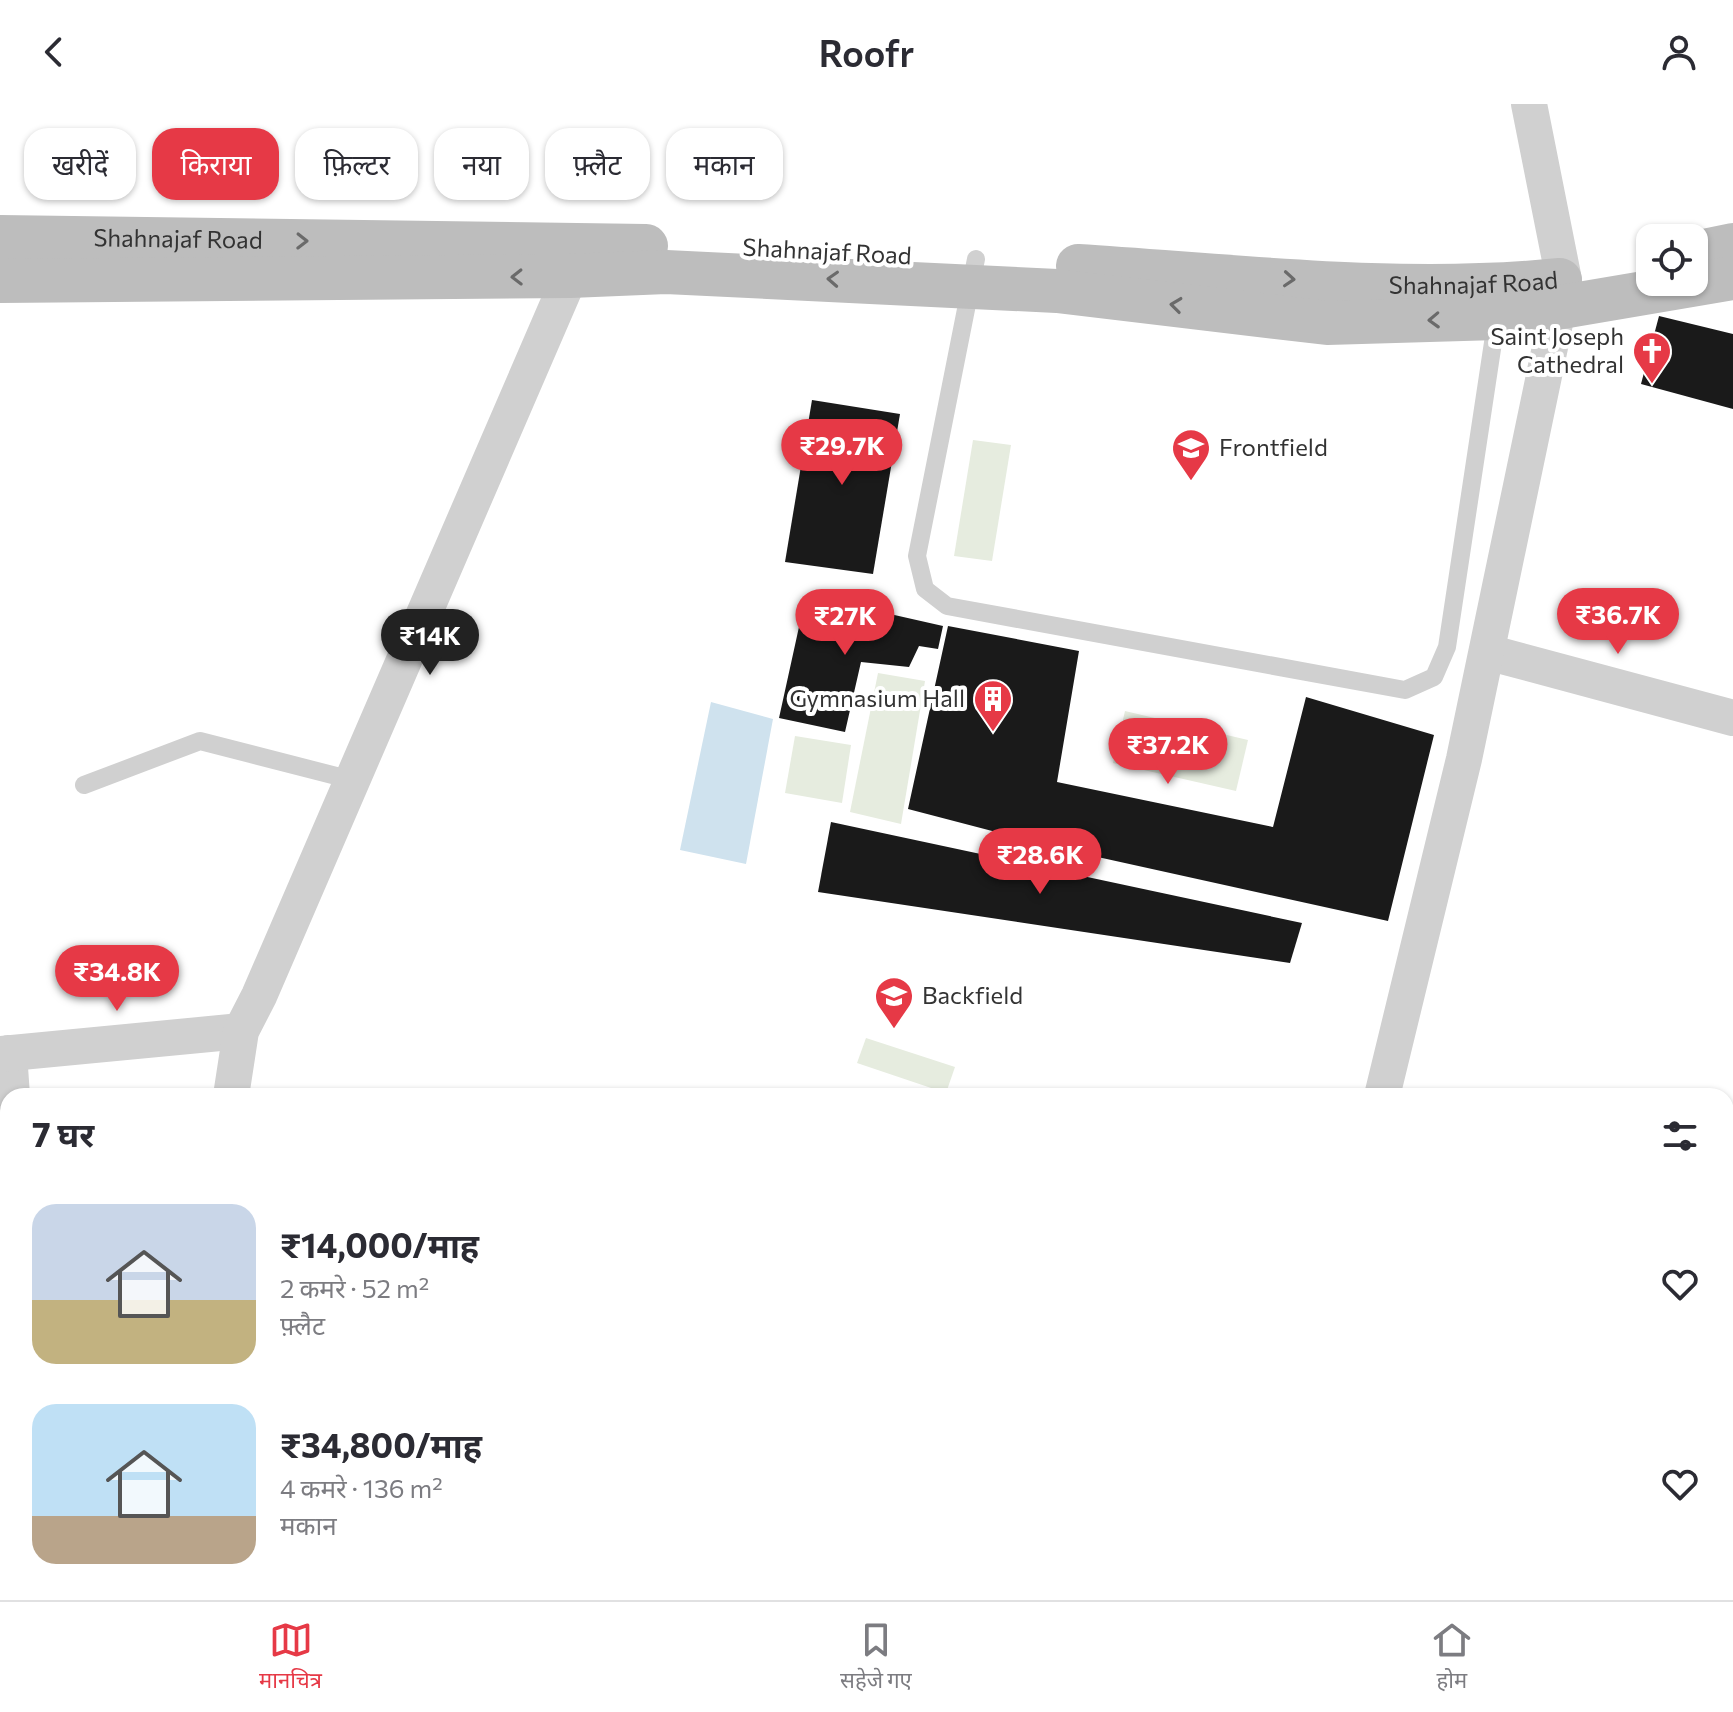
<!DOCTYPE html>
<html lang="hi">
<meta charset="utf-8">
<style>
body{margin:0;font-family:Commissioner,"Noto Sans Devanagari",sans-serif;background:#f7f7f7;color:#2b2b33;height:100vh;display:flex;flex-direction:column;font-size:30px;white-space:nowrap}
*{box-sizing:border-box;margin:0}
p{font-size:26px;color:#7c7c81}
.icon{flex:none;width:44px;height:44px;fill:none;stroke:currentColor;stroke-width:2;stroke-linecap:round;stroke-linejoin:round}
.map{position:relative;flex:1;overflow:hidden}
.side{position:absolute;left:0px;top:984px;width:1734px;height:512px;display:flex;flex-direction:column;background:#fff;border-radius:24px 24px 0 0;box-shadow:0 2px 6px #0004}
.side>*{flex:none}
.hud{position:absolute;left:24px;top:24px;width:800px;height:72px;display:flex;gap:16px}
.tools{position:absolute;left:1636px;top:120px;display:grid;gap:16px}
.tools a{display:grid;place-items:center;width:72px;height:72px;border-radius:16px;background:#fff;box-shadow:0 2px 6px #0004;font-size:40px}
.price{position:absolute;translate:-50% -68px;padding:0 18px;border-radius:28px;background:#e63946;color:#fff;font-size:26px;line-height:52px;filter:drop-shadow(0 2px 4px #0008)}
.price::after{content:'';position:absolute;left:50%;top:48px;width:24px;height:18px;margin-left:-12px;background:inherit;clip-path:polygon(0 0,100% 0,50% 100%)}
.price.active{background:#222;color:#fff}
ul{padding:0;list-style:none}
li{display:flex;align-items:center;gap:24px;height:200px;padding:0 32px}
li span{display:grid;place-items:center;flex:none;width:224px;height:160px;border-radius:24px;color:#555}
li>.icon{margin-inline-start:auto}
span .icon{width:96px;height:96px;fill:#fffc;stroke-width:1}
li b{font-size:34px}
h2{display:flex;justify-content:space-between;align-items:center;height:96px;padding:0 32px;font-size:34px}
.pill{padding:0 28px;border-radius:24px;background:#fff;box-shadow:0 2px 6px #0004;font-size:28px;line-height:72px}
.pill.active{background:#e63946;color:#fff}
header{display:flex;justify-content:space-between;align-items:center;height:104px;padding:0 32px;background:#fff;font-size:36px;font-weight:600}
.tab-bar{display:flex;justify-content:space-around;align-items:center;height:112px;border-top:2px solid #e1e1e2;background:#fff;font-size:22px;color:#7c7c81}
.tab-bar a{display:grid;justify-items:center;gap:4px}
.tab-bar .active{color:#e63946}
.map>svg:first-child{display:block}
.green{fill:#e6ecdf}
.water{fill:#cfe2ee}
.building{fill:#1a1a1a}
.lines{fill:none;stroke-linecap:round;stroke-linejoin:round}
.service{stroke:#d0d0d0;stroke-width:18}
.minor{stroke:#d0d0d0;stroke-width:36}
.secondary{stroke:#bdbdbd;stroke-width:44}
.oneway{stroke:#6a6a6a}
.labels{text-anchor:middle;stroke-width:8;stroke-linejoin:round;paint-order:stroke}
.street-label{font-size:24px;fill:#333;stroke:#fff}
.poi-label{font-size:24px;fill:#333;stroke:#fff;text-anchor:end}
</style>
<header><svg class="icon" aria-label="back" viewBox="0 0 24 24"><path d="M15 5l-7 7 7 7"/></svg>Roofr<svg class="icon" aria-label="person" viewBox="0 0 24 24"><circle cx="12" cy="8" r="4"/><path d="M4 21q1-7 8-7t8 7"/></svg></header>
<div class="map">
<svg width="1733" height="1496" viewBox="0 0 1733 1496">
<rect width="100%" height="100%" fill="#fff"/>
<g class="green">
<path d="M 973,336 L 1011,341 L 992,457 L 954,452 Z"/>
<path d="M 878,569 L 925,577 L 901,720 L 850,708 Z"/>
<path d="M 1125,607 L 1248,636 L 1236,687 L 1113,659 Z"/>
<path d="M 795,632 L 851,641 L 842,699 L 785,689 Z"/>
<path d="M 866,934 L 955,963 L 946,989 L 857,959 Z"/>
</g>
<path class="water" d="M 711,598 L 773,615 L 746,760 L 680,746 Z"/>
<g class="building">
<path d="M 1659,212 L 1733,230 L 1733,305 L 1641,280 Z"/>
<path d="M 812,296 L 900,310 L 873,470 L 785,458 Z"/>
<path d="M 806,491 L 943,522 L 938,545 L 919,542 L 909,563 L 861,558 L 845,628 L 779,614 Z"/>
<path d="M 948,522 L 1079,547 L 1057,678 L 1273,723 L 1306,593 L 1434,631 L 1388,817 L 1057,744 L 908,705 Z"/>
<path d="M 831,718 L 1302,819 L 1290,859 L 818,788 Z"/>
</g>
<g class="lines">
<g class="service">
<path d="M 976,155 L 917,452 L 925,485 L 947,502 L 1405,586 L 1434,573 L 1447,543 L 1497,212"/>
<path d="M 84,681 L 200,637 L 352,676"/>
<path d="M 0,1233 L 8,1229"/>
<path d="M 0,1447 L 8,1455"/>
<path d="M 44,1488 L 53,1496"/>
<path d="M 1705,1488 L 1733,1495"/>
<path d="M 1157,1496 L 1158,1488"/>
</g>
<g class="minor">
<path d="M 1487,548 L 1733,614"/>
<path d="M 9,949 L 12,992"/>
<path d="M 0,950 L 241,927"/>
<path d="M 231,992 L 241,927 L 259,892 L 580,149"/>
<path d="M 1382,992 L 1464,655 L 1564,176 L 1529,0"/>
<path d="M 1726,1187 L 1733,1185"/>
<path d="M 406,1488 L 406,1496"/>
<path d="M 567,1488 L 573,1496"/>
</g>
<g class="secondary">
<path id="s1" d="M 0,133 L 646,142"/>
<path d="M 1694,149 L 1733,141"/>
<path id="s2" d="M 1078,162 C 1237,172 1401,192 1560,176"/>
<path d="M 0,177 L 570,172 L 666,168 L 1057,187 L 1327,219 L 1497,214 L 1733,174"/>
</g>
</g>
<defs><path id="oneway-chevron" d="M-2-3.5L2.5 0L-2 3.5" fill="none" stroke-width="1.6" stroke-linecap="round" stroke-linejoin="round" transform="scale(2)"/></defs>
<g class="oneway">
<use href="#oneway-chevron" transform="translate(302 137) rotate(1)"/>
<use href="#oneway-chevron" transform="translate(517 173) rotate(179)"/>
<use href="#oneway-chevron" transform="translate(833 175) rotate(-177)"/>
<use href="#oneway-chevron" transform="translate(1289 175) rotate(4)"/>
<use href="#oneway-chevron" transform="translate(1176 201) rotate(-173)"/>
<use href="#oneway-chevron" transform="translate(1434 216) rotate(178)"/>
</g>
<defs>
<symbol id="church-pin" viewBox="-11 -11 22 30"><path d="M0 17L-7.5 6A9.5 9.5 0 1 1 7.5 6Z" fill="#e63946" stroke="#fff"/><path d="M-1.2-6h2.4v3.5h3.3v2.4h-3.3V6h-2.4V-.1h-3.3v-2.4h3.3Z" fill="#fff"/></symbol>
<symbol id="school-pin" viewBox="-11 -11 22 30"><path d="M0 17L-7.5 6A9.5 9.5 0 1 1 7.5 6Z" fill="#e63946" stroke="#fff"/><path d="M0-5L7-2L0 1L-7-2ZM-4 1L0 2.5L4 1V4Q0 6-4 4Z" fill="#fff"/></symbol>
<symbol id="building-pin" viewBox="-11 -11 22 30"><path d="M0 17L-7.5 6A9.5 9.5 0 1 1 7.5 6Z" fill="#e63946" stroke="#fff"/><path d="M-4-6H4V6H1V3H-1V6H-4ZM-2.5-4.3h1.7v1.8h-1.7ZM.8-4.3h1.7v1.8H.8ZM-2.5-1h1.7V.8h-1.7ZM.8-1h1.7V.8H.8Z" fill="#fff"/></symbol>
</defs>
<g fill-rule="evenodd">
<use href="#church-pin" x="1630" y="225" width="44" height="60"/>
<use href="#school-pin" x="1169" y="322" width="44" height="60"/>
<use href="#building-pin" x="971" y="573" width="44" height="60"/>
<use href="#school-pin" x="872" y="870" width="44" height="60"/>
</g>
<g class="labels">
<g class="street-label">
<text dy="8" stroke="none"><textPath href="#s1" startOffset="178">Shahnajaf Road</textPath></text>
<text transform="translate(827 148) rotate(3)" y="8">Shahnajaf Road</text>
<text dy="8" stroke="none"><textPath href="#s2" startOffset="396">Shahnajaf Road</textPath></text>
</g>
<g class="poi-label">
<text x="1624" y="241">Saint Joseph<tspan x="1624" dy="28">Cathedral</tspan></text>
<text x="1219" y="352" text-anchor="start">Frontfield</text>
<text x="965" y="603">Gymnasium Hall</text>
<text x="922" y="900" text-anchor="start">Backfield</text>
</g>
</g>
</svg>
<div class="tools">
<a><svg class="icon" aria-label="locate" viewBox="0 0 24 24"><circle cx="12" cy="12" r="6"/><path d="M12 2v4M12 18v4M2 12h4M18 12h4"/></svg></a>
</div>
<b class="price" style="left:842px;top:383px">₹29.7K</b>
<b class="price" style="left:1618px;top:552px">₹36.7K</b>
<b class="price" style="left:845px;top:553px">₹27K</b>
<b class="price active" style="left:430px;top:573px">₹14K</b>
<b class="price" style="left:1168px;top:682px">₹37.2K</b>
<b class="price" style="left:1040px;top:792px">₹28.6K</b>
<b class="price" style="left:117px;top:909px">₹34.8K</b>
<div class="hud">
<a class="pill">खरीदें</a>
<a class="pill active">किराया</a>
<a class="pill">फ़िल्टर</a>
<a class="pill">नया</a>
<a class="pill">फ़्लैट</a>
<a class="pill">मकान</a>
</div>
<section class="side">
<h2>7 घर<svg class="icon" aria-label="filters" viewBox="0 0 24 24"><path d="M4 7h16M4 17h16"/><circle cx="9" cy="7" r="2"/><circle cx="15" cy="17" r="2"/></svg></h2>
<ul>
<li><span style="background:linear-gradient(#c9d6e8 60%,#c2b280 0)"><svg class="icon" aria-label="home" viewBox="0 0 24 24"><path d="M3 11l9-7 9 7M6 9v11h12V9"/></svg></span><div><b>₹14,000/माह</b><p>2 कमरे · 52 m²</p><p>फ़्लैट</p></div><svg class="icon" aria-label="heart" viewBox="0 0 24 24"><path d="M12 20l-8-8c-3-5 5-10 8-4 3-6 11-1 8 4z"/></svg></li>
<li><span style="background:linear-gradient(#bfe0f5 70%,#b9a48a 0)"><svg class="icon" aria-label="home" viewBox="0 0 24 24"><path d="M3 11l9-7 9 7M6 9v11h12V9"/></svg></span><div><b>₹34,800/माह</b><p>4 कमरे · 136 m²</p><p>मकान</p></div><svg class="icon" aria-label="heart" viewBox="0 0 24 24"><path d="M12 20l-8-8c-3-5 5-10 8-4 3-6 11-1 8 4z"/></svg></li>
</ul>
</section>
</div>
<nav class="tab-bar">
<a class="active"><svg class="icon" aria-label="map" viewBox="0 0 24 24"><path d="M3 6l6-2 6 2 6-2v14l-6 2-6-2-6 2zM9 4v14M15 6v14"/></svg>मानचित्र</a>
<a><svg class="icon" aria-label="saved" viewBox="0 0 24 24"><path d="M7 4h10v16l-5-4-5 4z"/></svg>सहेजे गए</a>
<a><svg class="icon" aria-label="home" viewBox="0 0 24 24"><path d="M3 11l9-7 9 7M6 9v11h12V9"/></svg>होम</a>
</nav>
